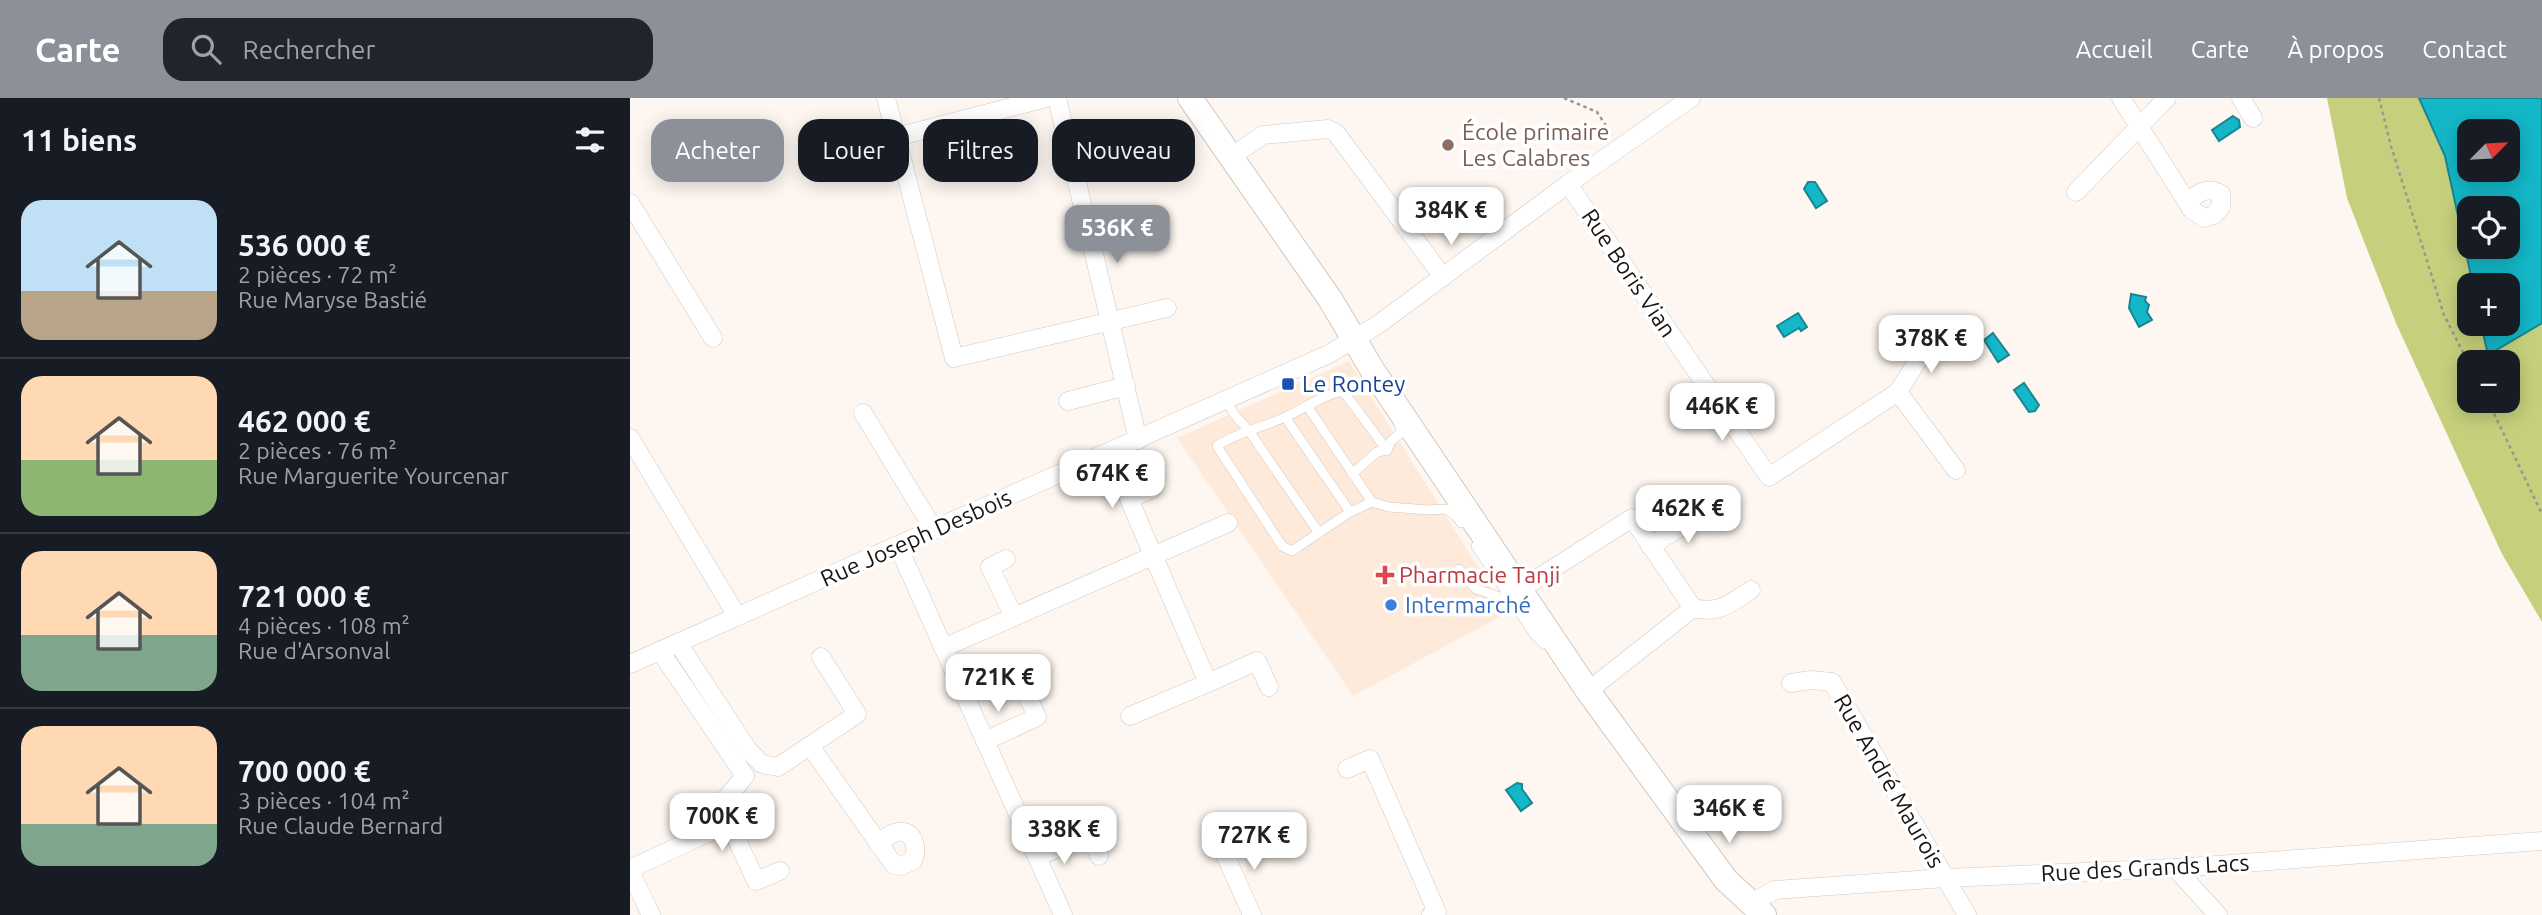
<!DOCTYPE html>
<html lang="fr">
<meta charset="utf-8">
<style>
body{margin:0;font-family:Ubuntu,sans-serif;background:#20242c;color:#f1f3f6;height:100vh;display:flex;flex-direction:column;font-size:26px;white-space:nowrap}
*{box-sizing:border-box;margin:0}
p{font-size:23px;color:#9ea1a6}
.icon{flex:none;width:38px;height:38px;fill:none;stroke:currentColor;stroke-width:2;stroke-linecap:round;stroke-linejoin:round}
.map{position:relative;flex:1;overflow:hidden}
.side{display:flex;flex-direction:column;background:#171b24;width:630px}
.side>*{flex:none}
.top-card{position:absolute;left:21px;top:21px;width:665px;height:63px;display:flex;gap:14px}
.needle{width:46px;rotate:66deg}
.fabs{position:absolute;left:1827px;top:21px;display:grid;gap:14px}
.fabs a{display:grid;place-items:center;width:63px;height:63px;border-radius:14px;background:#171b24;box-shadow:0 4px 18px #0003;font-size:35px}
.price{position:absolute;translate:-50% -60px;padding:0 16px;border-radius:14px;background:#fff;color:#222;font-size:23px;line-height:46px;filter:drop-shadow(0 2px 4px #0008)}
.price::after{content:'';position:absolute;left:50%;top:42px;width:21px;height:16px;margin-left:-10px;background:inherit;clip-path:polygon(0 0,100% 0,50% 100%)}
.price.on{background:#8c9099;color:#fff}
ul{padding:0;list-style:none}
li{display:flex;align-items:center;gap:21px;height:175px;padding:0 21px}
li+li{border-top:2px solid #363941}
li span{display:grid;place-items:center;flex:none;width:196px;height:140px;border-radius:21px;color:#555}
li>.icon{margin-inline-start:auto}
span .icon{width:84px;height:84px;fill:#fffc;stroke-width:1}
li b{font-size:30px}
h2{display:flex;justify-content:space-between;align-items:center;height:84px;padding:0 21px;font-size:30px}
.pill{padding:0 24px;border-radius:21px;background:#171b24;box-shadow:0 4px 18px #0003;font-size:24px;line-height:63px}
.pill.on{background:#8c9099;color:#fff}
header{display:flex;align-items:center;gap:42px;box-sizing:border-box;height:98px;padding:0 35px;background:#8c9099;color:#fff}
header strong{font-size:33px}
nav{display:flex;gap:38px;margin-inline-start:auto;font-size:24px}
.search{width:490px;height:63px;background:#20242c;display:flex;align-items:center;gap:18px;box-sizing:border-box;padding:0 24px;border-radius:21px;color:#9ea1a6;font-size:26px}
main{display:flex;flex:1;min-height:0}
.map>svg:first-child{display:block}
.commercial{fill:#feeadb}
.green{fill:#c6d07c;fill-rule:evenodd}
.water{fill:#14b7c8;stroke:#168691;stroke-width:2;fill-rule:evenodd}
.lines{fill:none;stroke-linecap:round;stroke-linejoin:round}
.lane-casing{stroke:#d3c8be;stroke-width:10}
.street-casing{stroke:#d3c8be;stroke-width:19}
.secondary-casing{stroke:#d3c8be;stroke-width:26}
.path{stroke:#9c9691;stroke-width:2.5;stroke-dasharray:3.5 3.5;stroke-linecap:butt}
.lane{stroke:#fff;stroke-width:9}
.street{stroke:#fff;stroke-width:18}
.secondary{stroke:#fff;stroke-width:24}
.education-dot{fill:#8d6e63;stroke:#fff;stroke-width:2.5}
.transit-dot{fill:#1a4fb4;stroke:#fff;stroke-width:2.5}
.health-dot{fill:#e0444e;stroke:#fff;stroke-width:2.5}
.shop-dot{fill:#3f7fe0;stroke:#fff;stroke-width:2.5}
.labels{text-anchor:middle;stroke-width:7;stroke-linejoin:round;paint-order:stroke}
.education-label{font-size:23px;fill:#785e54;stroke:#fff;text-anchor:start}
.street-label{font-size:23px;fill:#191512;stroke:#fff}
.transit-label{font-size:23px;fill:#164399;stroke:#fff;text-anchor:start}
.health-label{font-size:23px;fill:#be3a42;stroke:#fff;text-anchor:start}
.shop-label{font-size:23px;fill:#366cbe;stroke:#fff;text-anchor:start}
</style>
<header>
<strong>Carte</strong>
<div class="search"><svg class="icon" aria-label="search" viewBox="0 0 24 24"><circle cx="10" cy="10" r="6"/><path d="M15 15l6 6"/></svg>Rechercher</div>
<nav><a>Accueil</a><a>Carte</a><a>À propos</a><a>Contact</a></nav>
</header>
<main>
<section class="side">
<h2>11 biens<svg class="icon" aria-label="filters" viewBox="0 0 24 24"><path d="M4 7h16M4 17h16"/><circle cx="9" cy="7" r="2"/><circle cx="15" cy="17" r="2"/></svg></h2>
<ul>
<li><span style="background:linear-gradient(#bfe0f5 65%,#b9a48a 0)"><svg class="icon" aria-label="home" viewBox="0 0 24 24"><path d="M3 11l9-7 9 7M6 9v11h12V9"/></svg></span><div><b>536 000 €</b><p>2 pièces · 72 m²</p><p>Rue Maryse Bastié</p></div></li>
<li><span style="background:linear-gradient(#ffd9b3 60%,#8fb573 0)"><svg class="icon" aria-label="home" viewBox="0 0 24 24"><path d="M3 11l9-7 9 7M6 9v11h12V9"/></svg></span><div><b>462 000 €</b><p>2 pièces · 76 m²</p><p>Rue Marguerite Yourcenar</p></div></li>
<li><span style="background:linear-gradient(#ffd9b3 60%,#7fa58c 0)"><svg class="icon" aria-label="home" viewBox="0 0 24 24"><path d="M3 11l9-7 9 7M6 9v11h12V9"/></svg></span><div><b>721 000 €</b><p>4 pièces · 108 m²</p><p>Rue d'Arsonval</p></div></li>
<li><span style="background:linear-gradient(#ffd9b3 70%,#7fa58c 0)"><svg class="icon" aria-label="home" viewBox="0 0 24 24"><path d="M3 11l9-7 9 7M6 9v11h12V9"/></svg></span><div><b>700 000 €</b><p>3 pièces · 104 m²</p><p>Rue Claude Bernard</p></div></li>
</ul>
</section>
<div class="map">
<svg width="1912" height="817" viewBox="0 0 1912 817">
<rect width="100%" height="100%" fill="#fef7f1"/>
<path class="commercial" d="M 719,263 L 877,515 L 723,598 L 547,340 Z"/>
<path class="green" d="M 1697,0 L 1789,0 L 1815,58 L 1843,187 L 1839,187 L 1839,226 L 1851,226 L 1858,257 L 1912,225 L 1912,524 L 1872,456 L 1766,225 L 1717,100 ZM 1839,264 L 1878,264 L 1878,303 L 1839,303 Z"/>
<g class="water">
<path d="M 1789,0 L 1912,0 L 1912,225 L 1858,257 L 1851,226 L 1878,226 L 1878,187 L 1843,187 L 1815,58 ZM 1839,33 L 1878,33 L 1878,72 L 1839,72 ZM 1839,110 L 1878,110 L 1878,149 L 1839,149 Z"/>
<path d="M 1603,18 L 1609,22 L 1610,29 L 1589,43 L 1582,32 Z"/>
<path d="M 1178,84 L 1185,84 L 1197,103 L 1186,110 L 1174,91 Z"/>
<path d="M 1501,196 L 1516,199 L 1515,203 L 1519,207 L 1517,214 L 1522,222 L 1509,229 L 1499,210 Z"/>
<path d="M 1168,215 L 1177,229 L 1171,233 L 1169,230 L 1154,239 L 1147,228 Z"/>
<path d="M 1363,235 L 1379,257 L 1368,264 L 1354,242 Z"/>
<path d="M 1394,285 L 1409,307 L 1405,313 L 1399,314 L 1384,292 Z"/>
<path d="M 887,685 L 892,686 L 892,691 L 902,705 L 891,713 L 876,692 Z"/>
</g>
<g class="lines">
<defs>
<g id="lane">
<path d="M 596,301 L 604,316 L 619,333 L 689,435"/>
<path d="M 677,308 L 742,404 L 759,409 L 798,412 L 816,411 L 826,418 L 831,425"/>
<path d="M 655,319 L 720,414"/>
<path d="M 757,352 L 761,343 L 772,334 L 769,327"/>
<path d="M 722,376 L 747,354 L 757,352"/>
<path d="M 742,404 L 720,414 L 662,453 L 652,448 L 587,348 C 608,334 634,329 658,318 C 676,309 693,297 713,293 L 757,352"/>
<path d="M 846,448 L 904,536 L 914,546"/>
<path d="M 829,471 L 846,491 L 882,503"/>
</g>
<g id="street">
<path d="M 256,0 L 324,260 L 537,210"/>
<path d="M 427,0 L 508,342"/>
<path d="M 1491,0 L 1557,104 L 1561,111 L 1574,120 L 1584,117 L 1591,109 L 1591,96 C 1576,88 1569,95 1557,104"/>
<path d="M 1611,0 L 1623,20"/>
<path d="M 601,59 L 633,37 L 698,31 L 706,35 L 813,179"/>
<path d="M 186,60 L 416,0"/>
<path d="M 938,86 L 1139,379 L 1268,294 L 1326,372"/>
<path d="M 1446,94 L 1537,0"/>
<path d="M 0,105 L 83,240"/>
<path d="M 1268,294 L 1290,259 L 1296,242"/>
<path d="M 438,303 L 496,288"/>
<path d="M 233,315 L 304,432"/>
<path d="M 0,340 L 107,518"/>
<path d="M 268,448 L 433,817"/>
<path d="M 1020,448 L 1075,414"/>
<path d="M 376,461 L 360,469 L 384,519"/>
<path d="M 891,491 L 1002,420 L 1063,510 L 958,593"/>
<path d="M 1063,510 C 1090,516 1099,506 1121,492"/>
<path d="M 48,545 L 118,652 L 132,666 L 148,669 L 227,616 L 191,559"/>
<path d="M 313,550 L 598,425"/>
<path d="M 30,553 L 115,678 L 88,710"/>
<path d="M 0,566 L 699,256 L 749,226 L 938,86 L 1061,0"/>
<path d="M 578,585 L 627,563 L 639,589"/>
<path d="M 1161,585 L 1181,582 L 1202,584 L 1337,817"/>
<path d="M 500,618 L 578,585 L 499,401 L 522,391"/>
<path d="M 355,643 L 407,619 L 396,595"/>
<path d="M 180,648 L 264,767 L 270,768 L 283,763 C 288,752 285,731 268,734 C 260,735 254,741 248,746"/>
<path d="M 717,671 L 740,661 L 807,814 L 801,817"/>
<path d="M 608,724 L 585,734 L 622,817"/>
<path d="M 407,759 L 460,736 L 469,758"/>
<path d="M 1545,770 L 1588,817"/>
<path d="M 0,771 L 99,725 L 126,783 L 150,773"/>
<path d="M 0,773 L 21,817"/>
<path d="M 1121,805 L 1145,792 L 1316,780 L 1545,770 L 1912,743"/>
</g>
<path id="secondary" d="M 560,0 L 700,201 L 743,273 L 958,593 L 1096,782 L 1134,817"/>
</defs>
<use href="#lane" class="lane-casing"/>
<use href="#street" class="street-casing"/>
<use href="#secondary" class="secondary-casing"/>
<g class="path">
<path d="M 934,0 L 967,14 L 982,37"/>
<path d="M 1749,0 L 1761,48 L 1814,217 L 1839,266"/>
<path d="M 1858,303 L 1912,416"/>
</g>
<use href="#lane" class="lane"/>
<use href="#street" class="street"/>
<use href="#secondary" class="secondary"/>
</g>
<circle class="education-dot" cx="818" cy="47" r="7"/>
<rect class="transit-dot" x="651" y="279" width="14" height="14" rx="3.5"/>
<path class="health-dot" d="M751.5 466.5h7v7h7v7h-7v7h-7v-7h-7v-7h7z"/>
<circle class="shop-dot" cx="761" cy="507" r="7"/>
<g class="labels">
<g class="education-label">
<text x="832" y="42">École primaire<tspan x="832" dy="26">Les Calabres</tspan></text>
</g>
<g class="street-label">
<text transform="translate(999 175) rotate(56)" y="8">Rue Boris Vian</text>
<text transform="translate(286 440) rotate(-24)" y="8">Rue Joseph Desbois</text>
<text transform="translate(1259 683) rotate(60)" y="8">Rue André Maurois</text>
<text transform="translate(1515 770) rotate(-3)" y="8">Rue des Grands Lacs</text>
</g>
<g class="transit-label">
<text x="672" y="294">Le Rontey</text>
</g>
<g class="health-label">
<text x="769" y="485">Pharmacie Tanji</text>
</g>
<g class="shop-label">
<text x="775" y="515">Intermarché</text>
</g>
</g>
</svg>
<div class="fabs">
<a><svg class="needle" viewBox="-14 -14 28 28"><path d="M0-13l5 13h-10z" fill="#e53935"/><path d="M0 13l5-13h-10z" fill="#9ea1a6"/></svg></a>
<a><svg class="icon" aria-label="locate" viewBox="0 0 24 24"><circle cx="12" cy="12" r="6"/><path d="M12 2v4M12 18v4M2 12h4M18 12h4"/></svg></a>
<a>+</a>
<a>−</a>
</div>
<b class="price" style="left:821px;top:149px">384K €</b>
<b class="price on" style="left:487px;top:167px">536K €</b>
<b class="price" style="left:1301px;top:277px">378K €</b>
<b class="price" style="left:1092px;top:345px">446K €</b>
<b class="price" style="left:482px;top:412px">674K €</b>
<b class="price" style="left:1058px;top:447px">462K €</b>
<b class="price" style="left:368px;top:616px">721K €</b>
<b class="price" style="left:1099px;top:747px">346K €</b>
<b class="price" style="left:92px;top:755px">700K €</b>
<b class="price" style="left:434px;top:768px">338K €</b>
<b class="price" style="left:624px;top:774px">727K €</b>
<div class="top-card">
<a class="pill on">Acheter</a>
<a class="pill">Louer</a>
<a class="pill">Filtres</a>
<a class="pill">Nouveau</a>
</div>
</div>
</main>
